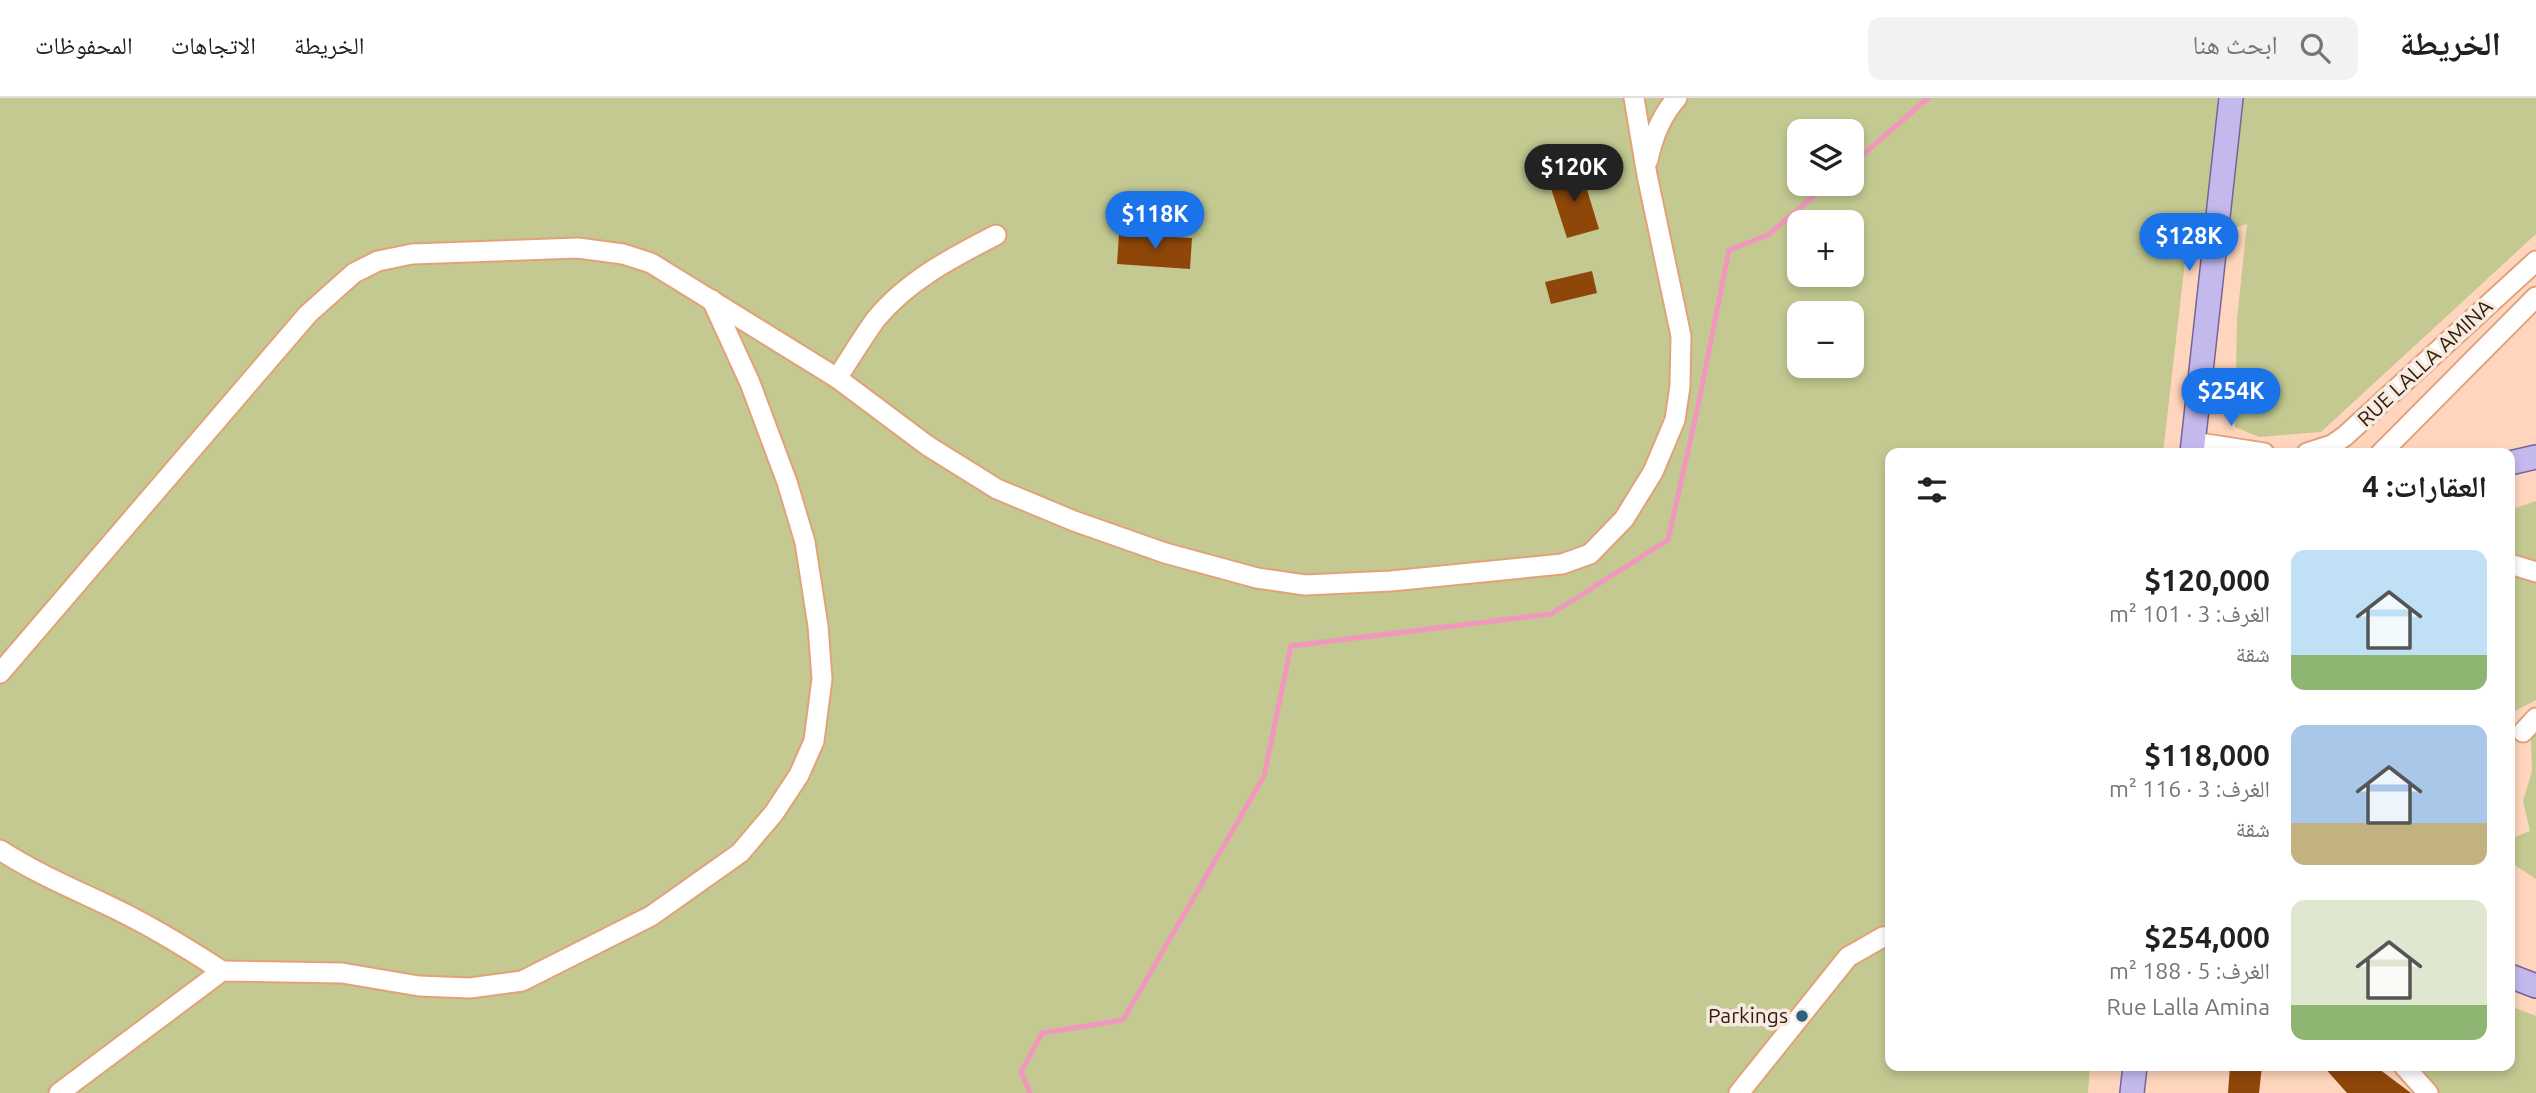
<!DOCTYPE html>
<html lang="ar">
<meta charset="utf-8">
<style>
body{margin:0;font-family:Ubuntu,"Noto Naskh Arabic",sans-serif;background:#f2f2f2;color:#202124;direction:rtl;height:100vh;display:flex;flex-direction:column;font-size:26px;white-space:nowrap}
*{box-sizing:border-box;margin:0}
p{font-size:23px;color:#757577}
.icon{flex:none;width:38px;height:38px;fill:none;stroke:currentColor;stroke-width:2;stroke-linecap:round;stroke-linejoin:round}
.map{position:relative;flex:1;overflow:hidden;direction:ltr}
.drawer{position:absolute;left:1885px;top:350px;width:630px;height:623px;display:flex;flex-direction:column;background:#fff;border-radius:14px;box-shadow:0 4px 10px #0003;direction:rtl}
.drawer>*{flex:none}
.controls{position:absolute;left:1787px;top:21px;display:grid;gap:14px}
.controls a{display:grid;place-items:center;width:77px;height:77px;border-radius:14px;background:#fff;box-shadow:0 4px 10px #0003;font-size:35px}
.price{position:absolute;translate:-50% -60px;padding:0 16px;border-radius:24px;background:#1a73e8;color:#fff;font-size:23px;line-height:46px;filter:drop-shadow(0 2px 4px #0008)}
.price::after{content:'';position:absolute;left:50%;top:42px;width:21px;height:16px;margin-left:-10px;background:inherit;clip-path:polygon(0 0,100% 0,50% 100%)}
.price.selected{background:#222;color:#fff}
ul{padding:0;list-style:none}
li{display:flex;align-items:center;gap:21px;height:175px;padding:0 28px}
li span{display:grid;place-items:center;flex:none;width:196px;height:140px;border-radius:14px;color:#555}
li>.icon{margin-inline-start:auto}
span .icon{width:84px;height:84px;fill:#fffc;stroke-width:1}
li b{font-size:30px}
h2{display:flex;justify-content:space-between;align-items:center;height:84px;padding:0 28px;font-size:30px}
header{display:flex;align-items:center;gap:42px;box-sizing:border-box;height:98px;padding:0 35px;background:#fff;border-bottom:2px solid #e0e0e0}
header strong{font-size:33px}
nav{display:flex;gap:38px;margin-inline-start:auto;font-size:24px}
.search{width:490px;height:63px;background:#f2f2f2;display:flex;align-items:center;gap:18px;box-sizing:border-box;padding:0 24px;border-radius:14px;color:#757577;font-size:26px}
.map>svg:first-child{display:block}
.green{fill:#c3c991;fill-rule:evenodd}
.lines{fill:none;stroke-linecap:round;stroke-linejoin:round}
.stream{stroke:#f197bd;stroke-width:5}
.building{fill:#8f4709}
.minor-casing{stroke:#e2a279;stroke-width:23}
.major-casing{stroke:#786496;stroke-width:26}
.minor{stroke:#fff;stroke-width:19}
.major{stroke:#c4b9ed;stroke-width:23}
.poi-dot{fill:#2b617c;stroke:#f7eae1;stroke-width:2.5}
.labels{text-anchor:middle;stroke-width:7;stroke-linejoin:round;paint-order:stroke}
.street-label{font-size:21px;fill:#341c0b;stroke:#f7eae1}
.poi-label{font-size:21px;fill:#341c0b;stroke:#f7eae1;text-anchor:end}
</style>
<header>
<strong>الخريطة</strong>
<div class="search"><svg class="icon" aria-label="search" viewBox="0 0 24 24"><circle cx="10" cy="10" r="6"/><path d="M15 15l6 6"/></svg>ابحث هنا</div>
<nav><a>الخريطة</a><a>الاتجاهات</a><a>المحفوظات</a></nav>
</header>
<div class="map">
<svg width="2536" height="995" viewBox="0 0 2536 995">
<rect width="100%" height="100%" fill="#ffd6bd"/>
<g class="green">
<path d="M 0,0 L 2536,0 L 2536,136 L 2321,334 L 2259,339 L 2235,329 L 2237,221 L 2247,126 L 2187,146 L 2163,355 L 1890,355 L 1890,968 L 2090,968 L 2088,995 L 0,995 ZM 1799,33 L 1852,33 L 1852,86 L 1799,86 ZM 1799,124 L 1852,124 L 1852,177 L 1799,177 ZM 1799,215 L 1852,215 L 1852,268 L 1799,268 Z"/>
<path d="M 2536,403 L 2536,602 L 2513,614 L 2510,630 L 2510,412 Z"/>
<path d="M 2536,634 L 2536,781 L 2510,764 L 2510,741 L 2530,733 L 2523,703 L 2532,673 L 2531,639 Z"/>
<path d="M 2510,908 L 2536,918 L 2536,995 L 2439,995 L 2415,968 L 2510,968 Z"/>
</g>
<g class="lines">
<g class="stream">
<path d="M 1852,66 L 1928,0"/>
<path d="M 1030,995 L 1021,974 L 1042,935 L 1123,922 L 1264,678 L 1291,548 L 1551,516 L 1668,442 L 1698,308 L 1729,152 L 1768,137 L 1828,86"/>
</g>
</g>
<g class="building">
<path d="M 1581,72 L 1599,131 L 1567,140 L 1548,81 Z"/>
<path d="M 1119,136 L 1192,140 L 1190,171 L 1117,166 Z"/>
<path d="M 1592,173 L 1597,195 L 1551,206 L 1545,184 Z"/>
<path d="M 2230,968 L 2262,968 L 2259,995 L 2228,995 Z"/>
<path d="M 2323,968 L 2375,968 L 2411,995 L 2347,995 Z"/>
</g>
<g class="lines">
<defs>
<g id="minor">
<path d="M 1648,62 C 1653,38 1661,18 1677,0"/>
<path d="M 837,280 C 850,261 862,240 876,221 C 907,183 953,159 996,137"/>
<path d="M 2193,344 L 2264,355"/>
<path d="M 2307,355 L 2332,347 L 2345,338 L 2536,163"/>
<path d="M 2381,355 L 2536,199"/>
<path d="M 2510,466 L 2536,474"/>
<path d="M 0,575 L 308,216 L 354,175 L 378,163 L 412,156 L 578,150 L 623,156 L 651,165 L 837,280 L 928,348 L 997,391 L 1074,423 L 1165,455 L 1257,480 L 1305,487 L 1391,483 L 1562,466 L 1590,456 L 1624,421 L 1653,374 L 1675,322 L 1680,288 L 1681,238 L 1647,77 L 1634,0"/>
<path d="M 2523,634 L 2536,620"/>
<path d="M 0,752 C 34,774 69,789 105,806 C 146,825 184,848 222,873"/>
<path d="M 2404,968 L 2428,995"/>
<path d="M 59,995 L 222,873 L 342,875 L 419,888 L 470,890 L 522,883 L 651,818 L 740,755 L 774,715 L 799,677 L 814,643 L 822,581 L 818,528 L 805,444 L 787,384 L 750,285 L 712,202"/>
<path d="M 1739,995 L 1848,859 L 1883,839 L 1890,838"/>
</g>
<g id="major">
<path d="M 2192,355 L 2231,0"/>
<path d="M 2510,365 L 2536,359"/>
<path d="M 2510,878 L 2536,888"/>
<path d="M 2132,995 L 2135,968"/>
</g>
</defs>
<use href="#minor" class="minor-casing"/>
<use href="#major" class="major-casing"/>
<use href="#minor" class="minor"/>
<use href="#major" class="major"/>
</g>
<circle class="poi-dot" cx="1802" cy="918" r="7"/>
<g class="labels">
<g class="street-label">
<text transform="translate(2425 265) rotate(-43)" y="7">RUE LALLA AMINA</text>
</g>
<g class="poi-label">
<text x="1788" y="925">Parkings</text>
</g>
</g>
</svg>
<div class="controls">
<a><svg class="icon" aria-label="layers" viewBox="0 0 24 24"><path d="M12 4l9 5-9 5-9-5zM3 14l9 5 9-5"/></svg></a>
<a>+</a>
<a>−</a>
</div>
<b class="price selected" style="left:1574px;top:106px">$120K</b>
<b class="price" style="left:1155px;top:153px">$118K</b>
<b class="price" style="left:2189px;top:175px">$128K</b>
<b class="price" style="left:2231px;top:330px">$254K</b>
<section class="drawer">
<h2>العقارات: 4<svg class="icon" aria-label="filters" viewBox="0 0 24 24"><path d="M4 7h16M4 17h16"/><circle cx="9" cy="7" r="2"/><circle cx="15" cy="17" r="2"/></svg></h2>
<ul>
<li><span style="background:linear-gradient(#bfe0f5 75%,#8fb573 0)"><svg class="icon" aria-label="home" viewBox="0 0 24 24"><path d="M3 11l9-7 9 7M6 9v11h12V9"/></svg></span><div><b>$120,000</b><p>الغرف: 3 · 101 m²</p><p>شقة</p></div></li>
<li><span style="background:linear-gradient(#a9c7e8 70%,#c2b280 0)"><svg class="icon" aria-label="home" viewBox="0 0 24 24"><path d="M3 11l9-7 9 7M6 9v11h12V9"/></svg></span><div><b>$118,000</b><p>الغرف: 3 · 116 m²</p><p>شقة</p></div></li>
<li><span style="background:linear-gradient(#dfe7d0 75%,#8fb573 0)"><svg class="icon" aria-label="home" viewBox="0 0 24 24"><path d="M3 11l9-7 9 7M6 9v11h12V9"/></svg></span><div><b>$254,000</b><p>الغرف: 5 · 188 m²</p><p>Rue Lalla Amina</p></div></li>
</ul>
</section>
</div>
